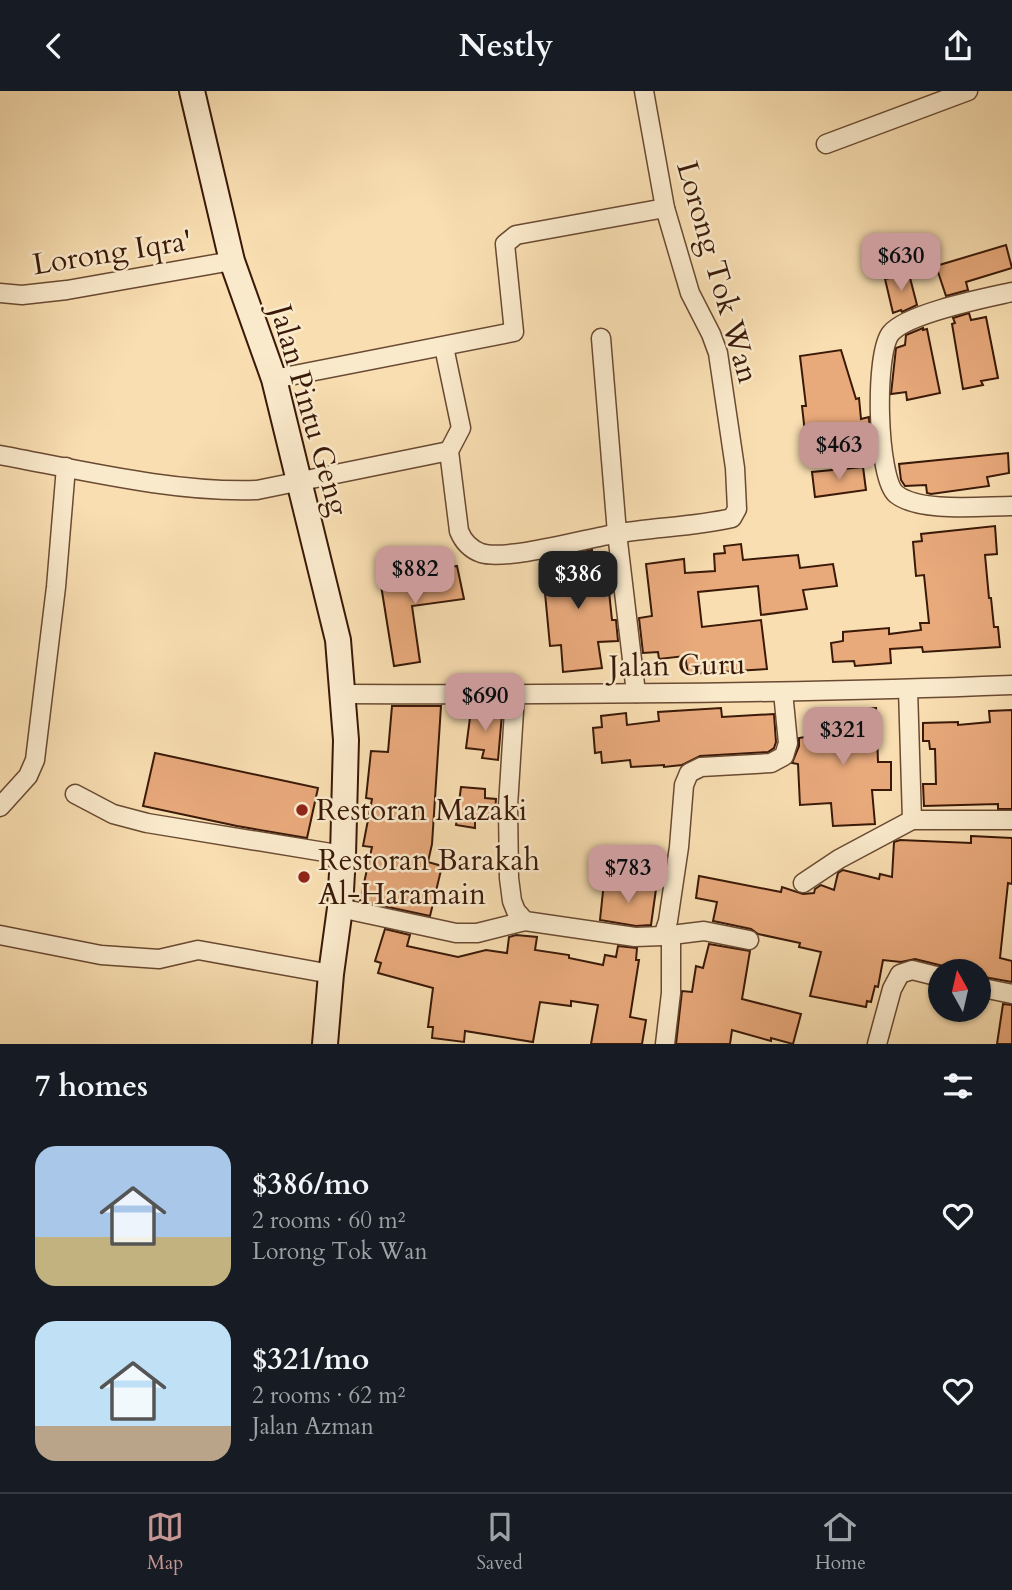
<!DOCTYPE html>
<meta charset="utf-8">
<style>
body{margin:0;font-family:Cardo,serif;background:#20242c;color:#f1f3f6;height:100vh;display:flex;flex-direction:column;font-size:26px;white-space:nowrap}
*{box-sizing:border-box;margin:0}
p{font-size:23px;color:#9ea1a6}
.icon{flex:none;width:38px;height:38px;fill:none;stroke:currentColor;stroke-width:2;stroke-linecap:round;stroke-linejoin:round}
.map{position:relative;height:953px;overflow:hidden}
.panel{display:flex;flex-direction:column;background:#171b24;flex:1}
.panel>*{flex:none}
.needle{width:46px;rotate:352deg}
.fabs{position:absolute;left:928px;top:868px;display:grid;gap:14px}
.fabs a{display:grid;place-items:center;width:63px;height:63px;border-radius:50%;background:#171b24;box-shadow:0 2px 5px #0004;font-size:35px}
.price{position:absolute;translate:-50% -60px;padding:0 16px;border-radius:14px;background:#c59692;color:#111;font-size:23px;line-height:46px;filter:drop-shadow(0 2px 4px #0008)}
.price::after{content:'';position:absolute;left:50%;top:42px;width:21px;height:16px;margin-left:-10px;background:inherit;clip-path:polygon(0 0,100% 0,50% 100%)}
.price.current{background:#222;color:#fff}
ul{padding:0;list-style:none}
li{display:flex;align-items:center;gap:21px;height:175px;padding:0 35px}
li span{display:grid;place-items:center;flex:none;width:196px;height:140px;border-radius:21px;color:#555}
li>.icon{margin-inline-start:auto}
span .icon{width:84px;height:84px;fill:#fffc;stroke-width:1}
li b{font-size:30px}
h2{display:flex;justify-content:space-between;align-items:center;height:84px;padding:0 35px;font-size:30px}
header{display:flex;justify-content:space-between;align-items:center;height:91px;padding:0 35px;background:#171b24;font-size:32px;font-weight:700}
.tab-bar{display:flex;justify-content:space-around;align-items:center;height:98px;border-top:2px solid #363941;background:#171b24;font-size:19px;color:#9ea1a6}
.tab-bar a{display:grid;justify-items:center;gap:4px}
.tab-bar .current{color:#c59692}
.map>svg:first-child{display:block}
.building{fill:#e8a97b;stroke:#3a1908;stroke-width:2}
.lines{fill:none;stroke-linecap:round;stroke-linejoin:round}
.minor-casing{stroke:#6a4a32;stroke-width:21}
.secondary-casing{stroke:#3a1908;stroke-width:28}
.minor{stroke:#faeacc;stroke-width:18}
.secondary{stroke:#faeacc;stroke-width:24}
.poi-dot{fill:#8f2418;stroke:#faeacc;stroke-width:2.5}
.labels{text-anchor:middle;stroke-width:5;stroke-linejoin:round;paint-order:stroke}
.street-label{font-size:30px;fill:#3a1908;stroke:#faeacc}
.poi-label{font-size:30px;fill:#3a1908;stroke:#faeacc;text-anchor:start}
</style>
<header><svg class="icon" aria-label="back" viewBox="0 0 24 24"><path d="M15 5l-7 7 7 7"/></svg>Nestly<svg class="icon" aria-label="share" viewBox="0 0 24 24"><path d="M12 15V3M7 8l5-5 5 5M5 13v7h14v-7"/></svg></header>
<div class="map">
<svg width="1012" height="953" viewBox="0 0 1012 953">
<rect width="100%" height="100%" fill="#f8deb1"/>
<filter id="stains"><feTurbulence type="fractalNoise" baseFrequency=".00286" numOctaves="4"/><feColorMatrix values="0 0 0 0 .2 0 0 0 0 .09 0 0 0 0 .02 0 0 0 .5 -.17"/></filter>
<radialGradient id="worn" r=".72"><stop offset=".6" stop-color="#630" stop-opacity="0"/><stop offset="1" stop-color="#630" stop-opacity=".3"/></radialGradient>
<g class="building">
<path d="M 1006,154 L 1012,177 L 966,191 L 968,199 L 946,205 L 936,175 Z"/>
<path d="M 909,183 L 917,214 L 902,221 L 901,219 L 893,222 L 885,188 Z"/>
<path d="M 969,222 L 971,229 L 986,226 L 998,287 L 981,290 L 983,294 L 963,298 L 952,233 L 955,232 L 953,227 Z"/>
<path d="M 923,237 L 923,239 L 927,238 L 940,302 L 907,309 L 906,301 L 891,303 L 896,257 L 905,254 L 906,244 Z"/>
<path d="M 841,259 L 856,308 L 859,307 L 861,328 L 869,326 L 870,350 L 807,360 L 802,315 L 806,315 L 800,265 Z"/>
<path d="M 1008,362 L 1009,382 L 987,386 L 989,395 L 931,403 L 927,402 L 926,394 L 905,395 L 901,389 L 899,373 Z"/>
<path d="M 863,376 L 866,399 L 815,406 L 812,381 Z"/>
<path d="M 995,435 L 997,463 L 985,464 L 989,507 L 991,507 L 994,536 L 998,536 L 1000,556 L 923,561 L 922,556 L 890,558 L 891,572 L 855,575 L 854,570 L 833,571 L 831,552 L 843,550 L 843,541 L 889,537 L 889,543 L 921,539 L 920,532 L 929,532 L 924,484 L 916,485 L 913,451 L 922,450 L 921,443 Z"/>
<path d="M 741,453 L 743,469 L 798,464 L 800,477 L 833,473 L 837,495 L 803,499 L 807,518 L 761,524 L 758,495 L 698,501 L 702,536 L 761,529 L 767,578 L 688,583 L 685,565 L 659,568 L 658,561 L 643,562 L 639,527 L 652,525 L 646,473 L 684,468 L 685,482 L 715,480 L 714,463 L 725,462 L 724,455 Z"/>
<path d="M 592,459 L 595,493 L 608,491 L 612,529 L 616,529 L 618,550 L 598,551 L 602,577 L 563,581 L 561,554 L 550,555 L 542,470 Z"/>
<path d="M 457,475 L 464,508 L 412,515 L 420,571 L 394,575 L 380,488 Z"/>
<path d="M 392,615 L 441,615 L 432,753 L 428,771 L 442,775 L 430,825 L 360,810 L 372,756 L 363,755 L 372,708 L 366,707 L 371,660 L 388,661 Z"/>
<path d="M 721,617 L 722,626 L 774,623 L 776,651 L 774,657 L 768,661 L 700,665 L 682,674 L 664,676 L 664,674 L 631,676 L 630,669 L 602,672 L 601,661 L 595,662 L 593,637 L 602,636 L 601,625 L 626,622 L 627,634 L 659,630 L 658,621 Z"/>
<path d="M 876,617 L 878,671 L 891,671 L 891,699 L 872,699 L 875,733 L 833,735 L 831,712 L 800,714 L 798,673 L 792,672 L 799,655 L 799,647 L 805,646 L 806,636 L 835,638 L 834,618 Z"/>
<path d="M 471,619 L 502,623 L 498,669 L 482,667 L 484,659 L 466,657 Z"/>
<path d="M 1012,619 L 1012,718 L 998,718 L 998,713 L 924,715 L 923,693 L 936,693 L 935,658 L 930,658 L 929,650 L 923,650 L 923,632 L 958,631 L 958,634 L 990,631 L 989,620 Z"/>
<path d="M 155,662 L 318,697 L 307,747 L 237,735 L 143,715 Z"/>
<path d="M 461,696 L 485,698 L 485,707 L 496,708 L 494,729 L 475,728 L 475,737 L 456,734 Z"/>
<path d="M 971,745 L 1012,747 L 1012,793 L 1008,792 L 1000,867 L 1012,870 L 1012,891 L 978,885 L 978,880 L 949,880 L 943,875 L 915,868 L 901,871 L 883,869 L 878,896 L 875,895 L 871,911 L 867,910 L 866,916 L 810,905 L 821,861 L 799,856 L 800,852 L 758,843 L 751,838 L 713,830 L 717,811 L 696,807 L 699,785 L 781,801 L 782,796 L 803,803 L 814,802 L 815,798 L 821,794 L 834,799 L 838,782 L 843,779 L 879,788 L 880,783 L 892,786 L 894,751 L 900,749 L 971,752 Z"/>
<path d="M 604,791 L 656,798 L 651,834 L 636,835 L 600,829 Z"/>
<path d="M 385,838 L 410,844 L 407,855 L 458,866 L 486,859 L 507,862 L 509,846 L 516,844 L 537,846 L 535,859 L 569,864 L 569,867 L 603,874 L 605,864 L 616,866 L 618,855 L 637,857 L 636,869 L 639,869 L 630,926 L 646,929 L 642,953 L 591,953 L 598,914 L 571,910 L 571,915 L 540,911 L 533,951 L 465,940 L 464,951 L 432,947 L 433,936 L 428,936 L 433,897 L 378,882 L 381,872 L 375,870 Z"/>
<path d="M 709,853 L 750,860 L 742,908 L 801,923 L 793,953 L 771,947 L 771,950 L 732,939 L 730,953 L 676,953 L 682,900 L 692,901 L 696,875 L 703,877 Z"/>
<path d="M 1003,913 L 1012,914 L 1012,953 L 997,953 Z"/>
</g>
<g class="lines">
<defs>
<g id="minor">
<path d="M 826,53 L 968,0"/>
<path d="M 1012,201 C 985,207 908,222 891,242 C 874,262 877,387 896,403 C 919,422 983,415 1012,415"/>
<path d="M 0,202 L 22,204 L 67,199 L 232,170"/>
<path d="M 601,247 L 617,442 L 636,602"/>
<path d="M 444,256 L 461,337 L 449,360 L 459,440 C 463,450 470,458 481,462 C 506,470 585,448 614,443 C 653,436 693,436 732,427 L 737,418 L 735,377 L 718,262 L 711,243 L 690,202 L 665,117 L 644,0"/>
<path d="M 274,288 L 514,241 L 505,153 L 516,144 L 665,117"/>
<path d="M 0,364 C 81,379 175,402 257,399 L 449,360"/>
<path d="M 908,598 L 912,729"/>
<path d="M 342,603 C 565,604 789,603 1012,594"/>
<path d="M 515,604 L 508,715 L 509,787 L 512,810 L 516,820 L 525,830 L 635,846 L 663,845 L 704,840 L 749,849"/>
<path d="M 75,703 L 113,723 L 147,732 L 343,764"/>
<path d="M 0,716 L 28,685 L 35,669 L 56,496 L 66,376"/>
<path d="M 803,792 L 839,768 L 912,729 L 1012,729"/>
<path d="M 340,817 L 456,842 L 477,842 L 525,830"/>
<path d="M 0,844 L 101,864 L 159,868 L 198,859 L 331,883"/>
<path d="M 663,845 L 668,830 L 679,756 L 684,694 L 689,682 L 701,676 L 771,672 L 784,665 L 788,652 L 783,601"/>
<path d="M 978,896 L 1012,903"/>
<path d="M 665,953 L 671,902 L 671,845"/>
<path d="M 877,953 L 892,898 L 900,883 L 912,879 L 940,886"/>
</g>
<path id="secondary" d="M 192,0 L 232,170 L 274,288 L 338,549 L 346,649 L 343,764 L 340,817 L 331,883 L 325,953"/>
</defs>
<use href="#minor" class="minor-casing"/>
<use href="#secondary" class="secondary-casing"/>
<use href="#minor" class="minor"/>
<use href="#secondary" class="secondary"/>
</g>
<g class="poi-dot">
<circle cx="302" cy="719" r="7"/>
<circle cx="304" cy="786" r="7"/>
</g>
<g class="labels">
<g class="street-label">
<text transform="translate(112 161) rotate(-9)" y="10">Lorong Iqra'</text>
<text transform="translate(718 181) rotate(74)" y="10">Lorong Tok Wan</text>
<text transform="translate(310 319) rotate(74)" y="10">Jalan Pintu Geng</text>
<text transform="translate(677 574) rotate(-1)" y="10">Jalan Guru</text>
</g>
<g class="poi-label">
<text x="316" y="729">Restoran Mazaki</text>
<text x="318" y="779">Restoran Barakah<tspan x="318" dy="34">Al-Haramain</tspan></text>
</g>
</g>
<rect width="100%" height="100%" filter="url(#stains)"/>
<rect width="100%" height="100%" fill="url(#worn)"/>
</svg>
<div class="fabs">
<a><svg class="needle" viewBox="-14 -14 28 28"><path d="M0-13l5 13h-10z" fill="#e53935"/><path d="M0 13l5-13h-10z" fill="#9ea1a6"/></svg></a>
</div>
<b class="price" style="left:901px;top:202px">$630</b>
<b class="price" style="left:839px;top:391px">$463</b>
<b class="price" style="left:415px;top:515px">$882</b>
<b class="price current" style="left:578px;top:520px">$386</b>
<b class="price" style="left:485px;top:642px">$690</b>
<b class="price" style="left:843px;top:676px">$321</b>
<b class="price" style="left:628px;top:814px">$783</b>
</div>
<section class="panel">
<h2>7 homes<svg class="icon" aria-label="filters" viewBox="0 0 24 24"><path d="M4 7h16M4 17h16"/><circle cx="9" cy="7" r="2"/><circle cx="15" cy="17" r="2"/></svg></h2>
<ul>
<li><span style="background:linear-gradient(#a9c7e8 65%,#c2b280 0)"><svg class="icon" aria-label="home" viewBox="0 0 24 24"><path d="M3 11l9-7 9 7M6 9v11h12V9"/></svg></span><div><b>$386/mo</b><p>2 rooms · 60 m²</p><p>Lorong Tok Wan</p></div><svg class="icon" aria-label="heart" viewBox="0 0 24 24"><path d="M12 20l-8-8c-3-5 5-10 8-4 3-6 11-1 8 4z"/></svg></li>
<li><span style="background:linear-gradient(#bfe0f5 75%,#b9a48a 0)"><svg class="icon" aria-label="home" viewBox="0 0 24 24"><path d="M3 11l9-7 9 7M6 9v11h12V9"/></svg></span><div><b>$321/mo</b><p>2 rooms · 62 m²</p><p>Jalan Azman</p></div><svg class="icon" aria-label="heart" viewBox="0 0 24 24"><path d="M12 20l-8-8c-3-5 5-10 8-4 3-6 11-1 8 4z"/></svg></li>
</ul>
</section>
<nav class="tab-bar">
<a class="current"><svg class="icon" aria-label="map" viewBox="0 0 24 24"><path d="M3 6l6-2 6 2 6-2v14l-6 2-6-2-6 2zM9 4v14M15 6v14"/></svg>Map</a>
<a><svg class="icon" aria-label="saved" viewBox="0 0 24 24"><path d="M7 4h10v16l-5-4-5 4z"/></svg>Saved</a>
<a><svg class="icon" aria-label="home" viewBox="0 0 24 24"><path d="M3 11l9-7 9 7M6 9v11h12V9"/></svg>Home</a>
</nav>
